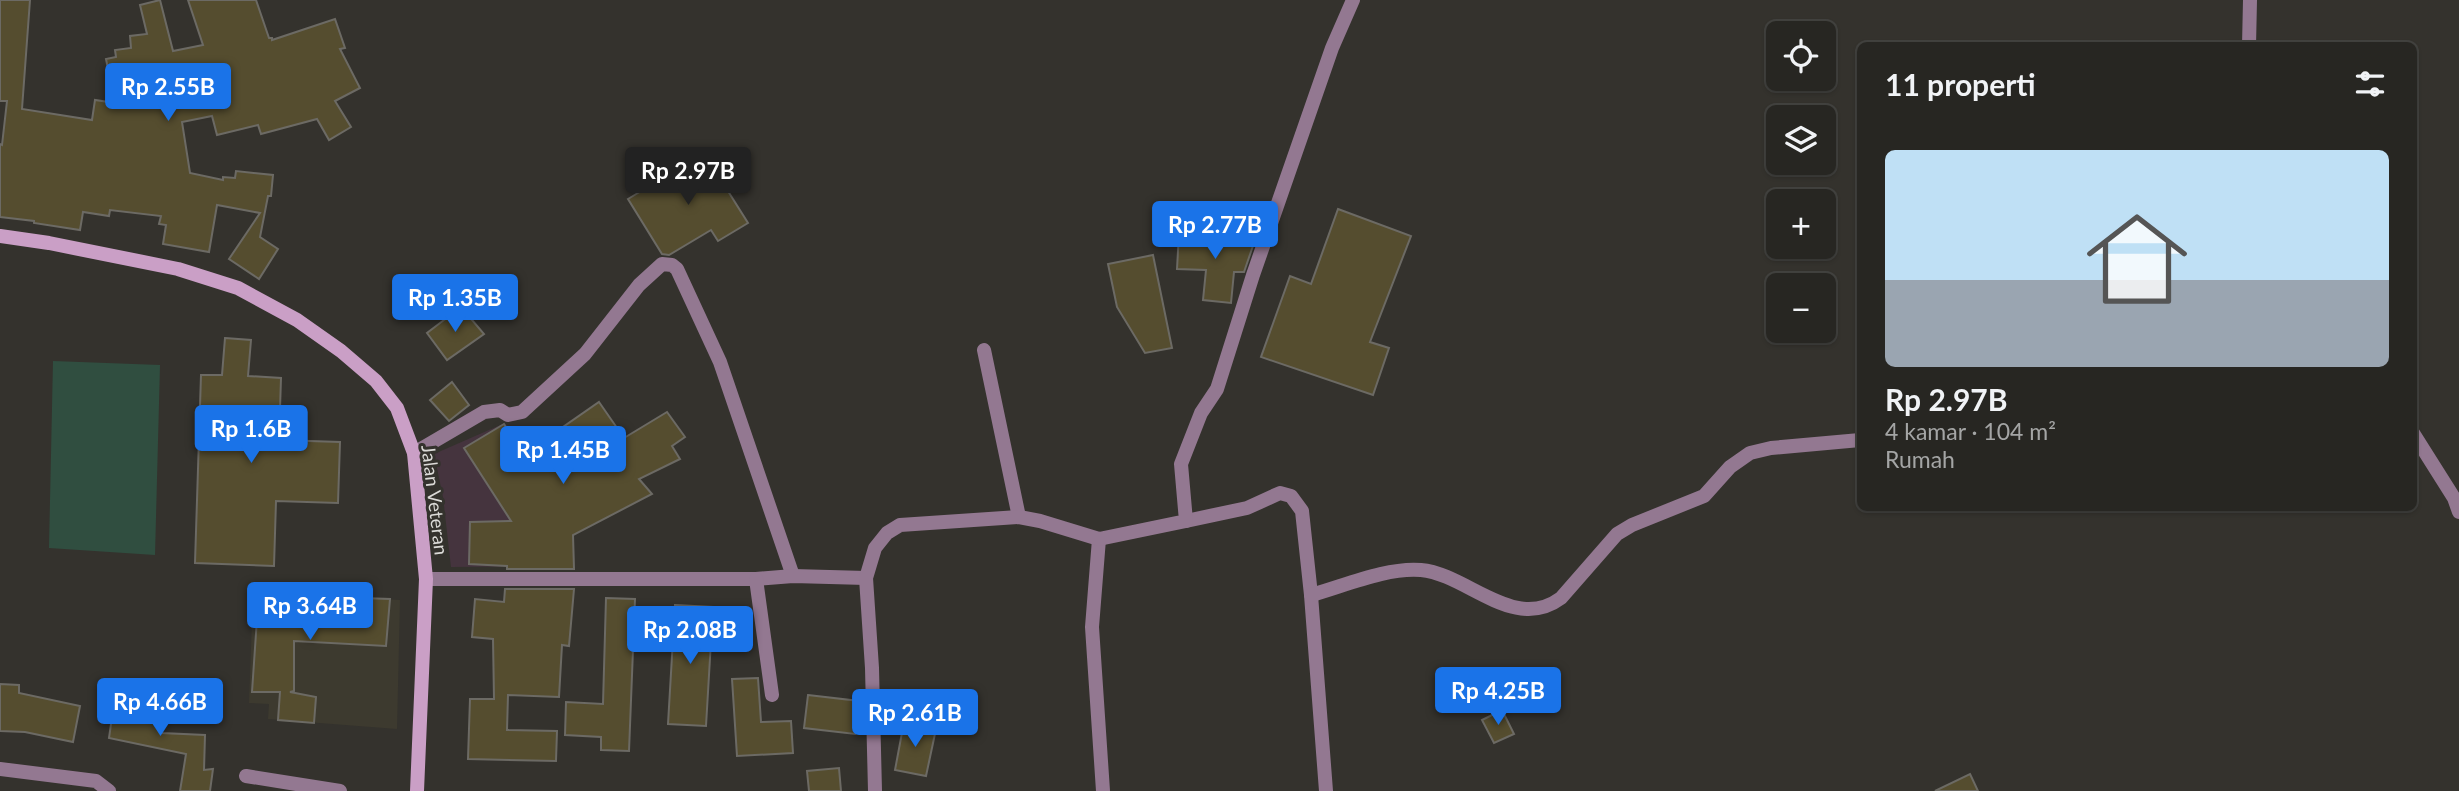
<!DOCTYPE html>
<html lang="id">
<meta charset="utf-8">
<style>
body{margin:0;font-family:Lato,sans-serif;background:#33322f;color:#f1f3f6;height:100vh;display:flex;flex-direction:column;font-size:26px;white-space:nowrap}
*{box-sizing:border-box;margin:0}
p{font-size:23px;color:#a4a5a5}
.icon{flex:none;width:38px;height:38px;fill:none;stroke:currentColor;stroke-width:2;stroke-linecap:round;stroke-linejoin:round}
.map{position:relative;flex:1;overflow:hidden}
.details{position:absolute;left:1857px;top:42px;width:560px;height:469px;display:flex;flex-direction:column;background:#272622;border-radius:10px;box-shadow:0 2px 5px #0004,0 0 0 2px #434340}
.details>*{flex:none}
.controls{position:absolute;left:1766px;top:21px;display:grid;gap:14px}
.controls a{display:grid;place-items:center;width:70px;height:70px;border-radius:10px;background:#272622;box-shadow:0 2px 5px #0004,0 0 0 2px #434340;font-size:35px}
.price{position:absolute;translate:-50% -60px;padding:0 16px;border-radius:7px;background:#1a73e8;color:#fff;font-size:23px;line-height:46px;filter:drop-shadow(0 2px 4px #0008)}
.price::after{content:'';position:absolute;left:50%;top:42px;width:21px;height:16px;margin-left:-10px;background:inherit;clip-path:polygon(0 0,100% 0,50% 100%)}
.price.on{background:#222;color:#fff}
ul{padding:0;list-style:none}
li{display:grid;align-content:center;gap:14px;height:371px;padding:0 28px}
li span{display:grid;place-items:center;height:217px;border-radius:10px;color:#555}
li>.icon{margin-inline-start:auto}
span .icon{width:126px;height:126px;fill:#fffc;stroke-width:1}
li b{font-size:30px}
h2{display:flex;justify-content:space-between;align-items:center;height:84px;padding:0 28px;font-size:30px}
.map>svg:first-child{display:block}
.built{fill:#3d3a2f}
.medical{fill:#45343e}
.green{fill:#304e40}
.building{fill:#554d2f;stroke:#6c6a64;stroke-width:2}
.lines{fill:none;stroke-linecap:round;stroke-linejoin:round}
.minor{stroke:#937891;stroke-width:14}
.secondary{stroke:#ca9fc6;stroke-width:14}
.labels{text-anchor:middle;stroke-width:6;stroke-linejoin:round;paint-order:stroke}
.street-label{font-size:19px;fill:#dbdad7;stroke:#34322d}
</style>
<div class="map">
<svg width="2459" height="791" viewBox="0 0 2459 791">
<rect width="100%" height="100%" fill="#34322d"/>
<path class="built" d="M 253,593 L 400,600 L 397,729 L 268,719 L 269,704 L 249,703 Z"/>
<path class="medical" d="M 599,402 L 623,438 L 667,412 L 685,437 L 672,446 L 680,459 L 640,479 L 652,494 L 573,535 L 574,566 L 451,567 L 443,497 L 434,454 L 505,423 L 524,453 Z"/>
<path class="green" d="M 53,361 L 160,365 L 155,555 L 49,548 Z"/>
<g class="building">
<path d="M 0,0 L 30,0 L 22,109 L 92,120 L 95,100 L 115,103 L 106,59 L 116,57 L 115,50 L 131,48 L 130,36 L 147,34 L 140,5 L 160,0 L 173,51 L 203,45 L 188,0 L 256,0 L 269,38 L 272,38 L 272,40 L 335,19 L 345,48 L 340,49 L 360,88 L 335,101 L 351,127 L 329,140 L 317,119 L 261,134 L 258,125 L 217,135 L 212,116 L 182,122 L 190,173 L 223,180 L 223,177 L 235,178 L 236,171 L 273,175 L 271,196 L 268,196 L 260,237 L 278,249 L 259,279 L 229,259 L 260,213 L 217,205 L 209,252 L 163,244 L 166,225 L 159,224 L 161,216 L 110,210 L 109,216 L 83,212 L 80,230 L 34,223 L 34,221 L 0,217 L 0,144 L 2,145 L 7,101 L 0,101 Z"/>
<path d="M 704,153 L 748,223 L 718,241 L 711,230 L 669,255 L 662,254 L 628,199 Z"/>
<path d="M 1338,209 L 1411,236 L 1370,342 L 1389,348 L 1373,395 L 1261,357 L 1290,276 L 1311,284 Z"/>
<path d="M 1179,233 L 1256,237 L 1244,272 L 1234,272 L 1231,303 L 1203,300 L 1206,270 L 1177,269 Z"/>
<path d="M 1153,255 L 1172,348 L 1145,353 L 1117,307 L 1108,264 Z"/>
<path d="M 461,307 L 484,334 L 447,360 L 427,333 Z"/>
<path d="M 225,338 L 251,340 L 248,376 L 281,378 L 279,440 L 340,442 L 338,503 L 276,501 L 274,566 L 195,563 L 201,375 L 222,375 Z"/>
<path d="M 452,382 L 469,405 L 449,421 L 430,400 Z"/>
<path d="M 599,402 L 624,438 L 667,412 L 685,437 L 672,446 L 680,459 L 639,479 L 652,494 L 573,535 L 574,569 L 507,569 L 507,566 L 469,564 L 470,522 L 511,521 L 464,448 L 504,424 L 524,454 Z"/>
<path d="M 505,589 L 574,589 L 569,646 L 562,645 L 559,697 L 508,695 L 507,730 L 557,731 L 556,761 L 468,759 L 470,699 L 494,699 L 493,639 L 472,637 L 475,599 L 504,602 Z"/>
<path d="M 302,596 L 390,599 L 386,646 L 294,641 L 294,691 L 290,692 L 316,697 L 314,723 L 278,720 L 280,692 L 252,692 L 258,604 L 301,605 Z"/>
<path d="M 606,598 L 635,599 L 629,751 L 601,750 L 601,737 L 565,735 L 566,702 L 603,704 Z"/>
<path d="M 675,605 L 713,607 L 706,726 L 668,724 Z"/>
<path d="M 758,678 L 761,722 L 791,721 L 793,753 L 737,756 L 732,679 Z"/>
<path d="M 0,684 L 19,685 L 19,693 L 80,706 L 73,742 L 25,732 L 0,731 Z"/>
<path d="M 808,695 L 859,701 L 855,734 L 804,728 Z"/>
<path d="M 115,696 L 166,701 L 162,733 L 205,735 L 204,770 L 213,769 L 210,791 L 180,791 L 186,754 L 109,738 Z"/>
<path d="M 1502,710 L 1514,734 L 1494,743 L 1482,720 Z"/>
<path d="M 904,722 L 936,729 L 926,776 L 895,770 Z"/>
<path d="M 839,768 L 841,791 L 809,791 L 807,771 Z"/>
<path d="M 1970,774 L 1978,791 L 1935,791 Z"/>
</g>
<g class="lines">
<g class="minor">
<path d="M 2249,46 L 2250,0"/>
<path d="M 984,350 L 1019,517"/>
<path d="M 2413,433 L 2454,498 L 2459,512"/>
<path d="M 414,453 L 484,412 L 500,410 L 508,415 L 522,412 L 585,354 L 639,285 L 662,264 L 672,265 L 677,269 L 720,362 L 793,576"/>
<path d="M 1186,521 L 1247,508 L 1280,493 L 1291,496 L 1302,511 L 1311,595 L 1326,791"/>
<path d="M 1099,539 L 1092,627 L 1103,791"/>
<path d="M 426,579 L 756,579 L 793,576 L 866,578"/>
<path d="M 756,579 L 772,695"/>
<path d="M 1311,595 C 1344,586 1387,567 1421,570 C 1467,574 1514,633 1561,598 L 1617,534 L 1632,525 L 1704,496 L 1730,467 L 1750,453 L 1771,448 L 1860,440"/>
<path d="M 0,769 L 96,781 L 109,791"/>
<path d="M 246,776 L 340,791"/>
<path d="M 875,791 L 872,668 L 866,578 L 875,548 L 887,533 L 900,525 L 1019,517 L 1040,521 L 1099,539 L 1186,521 L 1181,464 L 1201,413 L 1217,389 L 1253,275 L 1332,48 L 1353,0"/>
</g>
<path class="secondary" d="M 0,236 L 49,243 L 178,269 L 238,288 L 297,320 L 341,351 L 376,381 L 397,408 L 414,453 L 426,579 L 417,791"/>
</g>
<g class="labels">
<g class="street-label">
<text transform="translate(435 500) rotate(83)" y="7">Jalan Veteran</text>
</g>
</g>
</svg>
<div class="controls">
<a><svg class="icon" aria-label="locate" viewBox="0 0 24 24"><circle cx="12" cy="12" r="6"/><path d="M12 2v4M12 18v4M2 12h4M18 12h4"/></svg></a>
<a><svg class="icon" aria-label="layers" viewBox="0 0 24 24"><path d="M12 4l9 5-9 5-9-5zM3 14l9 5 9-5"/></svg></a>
<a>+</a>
<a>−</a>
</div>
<b class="price" style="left:168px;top:123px">Rp 2.55B</b>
<b class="price on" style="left:688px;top:207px">Rp 2.97B</b>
<b class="price" style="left:1215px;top:261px">Rp 2.77B</b>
<b class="price" style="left:455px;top:334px">Rp 1.35B</b>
<b class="price" style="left:251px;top:465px">Rp 1.6B</b>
<b class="price" style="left:563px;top:486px">Rp 1.45B</b>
<b class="price" style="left:310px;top:642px">Rp 3.64B</b>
<b class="price" style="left:690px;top:666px">Rp 2.08B</b>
<b class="price" style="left:1498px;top:727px">Rp 4.25B</b>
<b class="price" style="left:160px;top:738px">Rp 4.66B</b>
<b class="price" style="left:915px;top:749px">Rp 2.61B</b>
<section class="details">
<h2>11 properti<svg class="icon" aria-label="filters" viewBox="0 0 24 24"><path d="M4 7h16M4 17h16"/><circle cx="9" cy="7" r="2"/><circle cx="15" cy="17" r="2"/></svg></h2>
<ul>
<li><span style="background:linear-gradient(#bfe0f5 60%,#9aa5b1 0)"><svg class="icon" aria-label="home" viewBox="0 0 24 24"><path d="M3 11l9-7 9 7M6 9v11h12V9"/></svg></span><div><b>Rp 2.97B</b><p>4 kamar · 104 m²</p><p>Rumah</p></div></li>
</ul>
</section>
</div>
